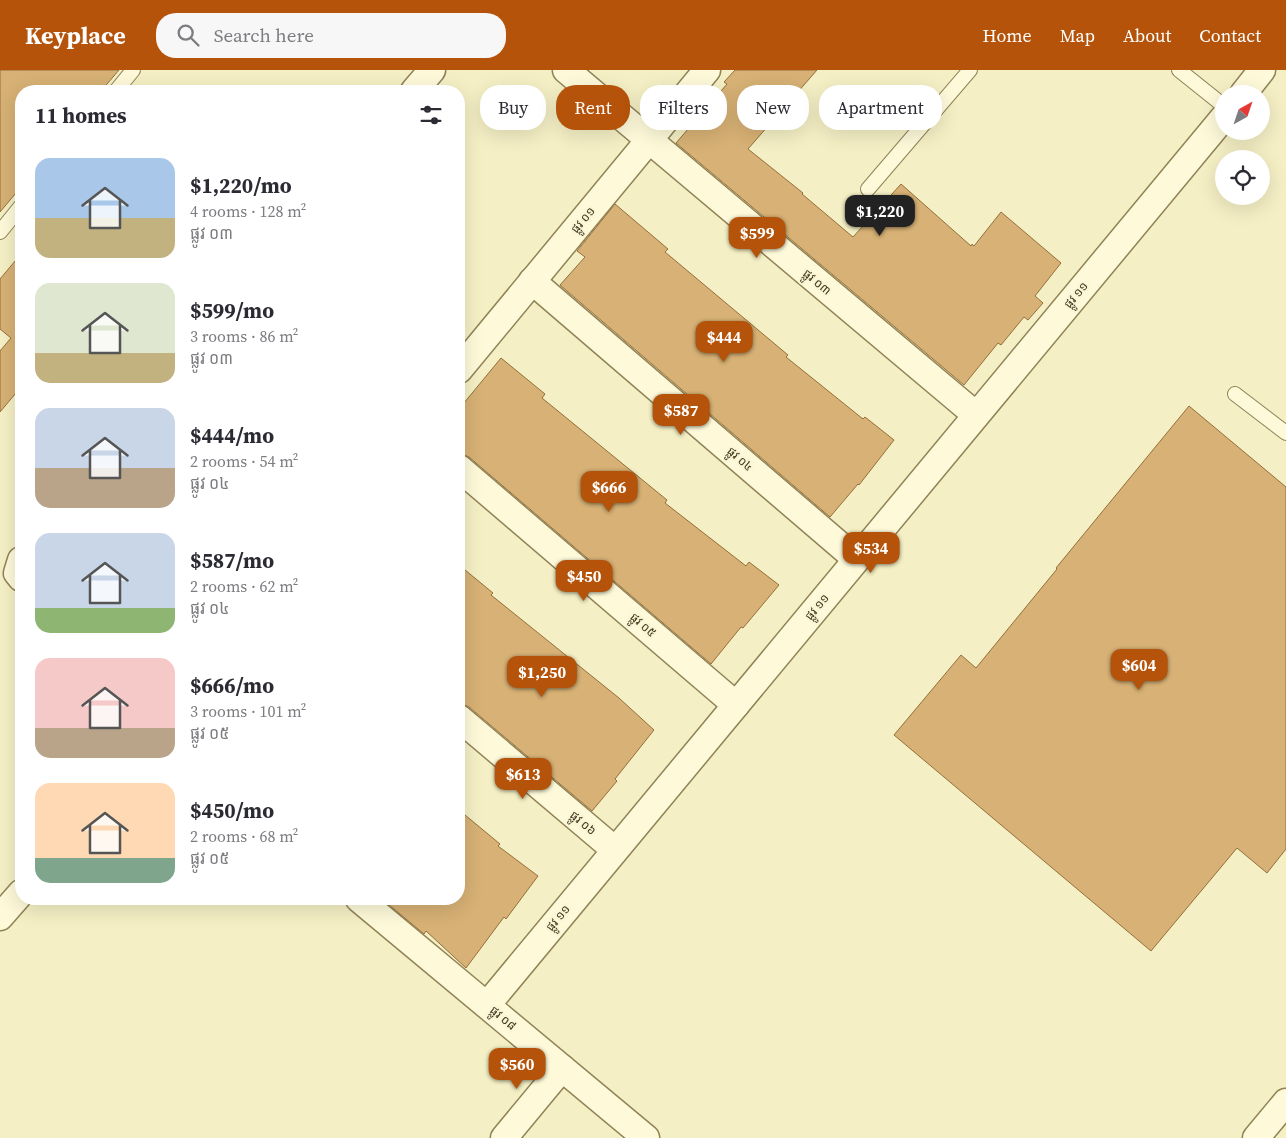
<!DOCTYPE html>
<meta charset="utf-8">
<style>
body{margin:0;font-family:"Source Serif 4","Noto Sans Khmer",serif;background:#f7f7f7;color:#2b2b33;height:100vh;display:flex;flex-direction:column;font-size:19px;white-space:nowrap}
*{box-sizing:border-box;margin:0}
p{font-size:16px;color:#7c7c81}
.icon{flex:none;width:28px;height:28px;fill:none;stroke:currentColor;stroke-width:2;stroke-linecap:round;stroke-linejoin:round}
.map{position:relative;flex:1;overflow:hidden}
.details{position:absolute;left:15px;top:15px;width:450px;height:820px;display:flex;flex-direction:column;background:#fff;border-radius:20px;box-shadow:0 5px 20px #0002}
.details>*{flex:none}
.top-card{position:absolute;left:480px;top:15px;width:475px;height:45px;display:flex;gap:10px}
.needle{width:32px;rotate:40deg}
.buttons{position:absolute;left:1215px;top:15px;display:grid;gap:10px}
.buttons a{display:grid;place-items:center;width:55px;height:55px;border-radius:50%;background:#fff;box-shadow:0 5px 20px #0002;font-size:25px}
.price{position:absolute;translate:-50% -42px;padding:0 11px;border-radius:10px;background:#b45309;color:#fff;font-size:16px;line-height:32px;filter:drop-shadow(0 1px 2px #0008)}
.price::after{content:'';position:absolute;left:50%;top:30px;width:15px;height:11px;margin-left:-8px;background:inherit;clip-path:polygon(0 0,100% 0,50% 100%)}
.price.on{background:#222;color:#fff}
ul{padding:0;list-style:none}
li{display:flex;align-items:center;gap:15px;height:125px;padding:0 20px}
li span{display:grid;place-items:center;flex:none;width:140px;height:100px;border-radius:15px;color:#555}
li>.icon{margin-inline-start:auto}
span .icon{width:60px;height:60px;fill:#fffc;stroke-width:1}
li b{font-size:21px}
h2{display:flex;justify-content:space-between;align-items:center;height:60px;padding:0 20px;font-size:21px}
.chip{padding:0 18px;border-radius:20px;background:#fff;box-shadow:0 5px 20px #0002;font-size:18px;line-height:45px}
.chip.on{background:#b45309;color:#fff}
header{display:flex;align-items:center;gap:30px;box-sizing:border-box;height:70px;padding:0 25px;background:#b45309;color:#fff}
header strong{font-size:24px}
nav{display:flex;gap:28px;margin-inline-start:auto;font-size:18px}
.search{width:350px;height:45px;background:#f7f7f7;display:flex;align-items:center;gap:12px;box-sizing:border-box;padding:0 18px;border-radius:20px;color:#7c7c81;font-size:19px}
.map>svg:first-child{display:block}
.building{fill:#d7b175;stroke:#946f3a}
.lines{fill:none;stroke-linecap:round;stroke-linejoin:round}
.lane-casing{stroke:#918257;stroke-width:16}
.street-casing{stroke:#918257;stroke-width:29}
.lane{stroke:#fdf9d9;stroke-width:14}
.street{stroke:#fdf9d9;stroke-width:26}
.labels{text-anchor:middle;stroke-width:4;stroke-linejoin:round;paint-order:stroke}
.street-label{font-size:12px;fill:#40351d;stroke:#faf6d5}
</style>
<header>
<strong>Keyplace</strong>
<div class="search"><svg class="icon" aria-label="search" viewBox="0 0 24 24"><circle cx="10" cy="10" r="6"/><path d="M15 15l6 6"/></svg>Search here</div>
<nav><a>Home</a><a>Map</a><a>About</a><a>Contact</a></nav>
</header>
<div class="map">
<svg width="1286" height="1068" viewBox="0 0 1286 1068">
<rect width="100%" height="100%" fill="#f4efc4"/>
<g class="building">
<path d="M 0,0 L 119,0 L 101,21 L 21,21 L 21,117 L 0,142 Z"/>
<path d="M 735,0 L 817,0 L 748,79 L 803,123 L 802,124 L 853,167 L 901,114 L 971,176 L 972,174 L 974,176 L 1001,142 L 1061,193 L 1035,226 L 1043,233 L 1028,250 L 1024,247 L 1001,275 L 998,273 L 964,315 L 676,73 L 727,14 L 724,12 Z"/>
<path d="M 615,134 L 668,179 L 665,182 L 788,285 L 786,287 L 863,349 L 865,347 L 894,370 L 859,415 L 858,414 L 830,447 L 560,215 L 585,187 L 577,181 Z"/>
<path d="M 21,184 L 21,317 L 0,342 L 0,281 L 11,268 L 0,259 L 0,209 Z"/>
<path d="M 501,288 L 545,324 L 542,328 L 667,430 L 665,433 L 746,496 L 749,492 L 779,515 L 743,558 L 741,557 L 711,594 L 469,387 L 459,383 L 459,339 Z"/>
<path d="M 1189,336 L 1286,417 L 1286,779 L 1267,803 L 1237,778 L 1151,881 L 894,665 L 961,585 L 976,598 L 1057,499 L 1056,498 Z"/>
<path d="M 459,495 L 493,523 L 491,525 L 619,628 L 654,660 L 615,709 L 617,711 L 592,741 L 469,637 L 459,633 Z"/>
<path d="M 459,740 L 500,774 L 498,776 L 538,806 L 506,849 L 504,847 L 466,898 L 426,861 L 424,864 L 382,829 L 459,829 Z"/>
</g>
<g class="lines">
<defs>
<g id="lane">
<path d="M 1179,0 L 1224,36"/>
<path d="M 116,21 L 133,0"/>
<path d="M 868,119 L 970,0"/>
<path d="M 0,162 L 21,136"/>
<path d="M 1235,324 L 1286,363"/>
</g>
<g id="street">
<path d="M 566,0 L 976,345"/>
<path d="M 414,21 L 432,0"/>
<path d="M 1243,24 L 1262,0"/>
<path d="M 532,211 L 856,489"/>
<path d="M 459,300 L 707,0"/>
<path d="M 459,398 L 736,635"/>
<path d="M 21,490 L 17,503 L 21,508"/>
<path d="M 459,648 L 615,780"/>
<path d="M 359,829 L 646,1068"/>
<path d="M 0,847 L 21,823"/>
<path d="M 487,935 L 1224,47"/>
<path d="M 504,1068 L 562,998"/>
<path d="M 1256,1068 L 1286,1032"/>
</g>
</defs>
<use href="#lane" class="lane-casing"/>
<use href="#street" class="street-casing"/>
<use href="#lane" class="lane"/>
<use href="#street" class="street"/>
</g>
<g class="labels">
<g class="street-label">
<text transform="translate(583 150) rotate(-50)" y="4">ផ្លូវ ០១</text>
<text transform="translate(817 212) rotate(40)" y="4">ផ្លូវ ០៣</text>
<text transform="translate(1076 225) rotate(-50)" y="4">ផ្លូវ ១១</text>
<text transform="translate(740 389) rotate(41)" y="4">ផ្លូវ ០៤</text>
<text transform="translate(817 537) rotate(-50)" y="4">ផ្លូវ ១១</text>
<text transform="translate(643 555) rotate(41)" y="4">ផ្លូវ ០៥</text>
<text transform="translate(583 753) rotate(40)" y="4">ផ្លូវ ០៦</text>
<text transform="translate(558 848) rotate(-50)" y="4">ផ្លូវ ១១</text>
<text transform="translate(503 948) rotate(40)" y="4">ផ្លូវ ០៨</text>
</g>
</g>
</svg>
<div class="buttons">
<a><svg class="needle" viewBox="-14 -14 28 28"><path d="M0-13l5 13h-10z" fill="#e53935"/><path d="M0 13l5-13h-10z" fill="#7c7c81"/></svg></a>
<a><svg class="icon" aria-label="locate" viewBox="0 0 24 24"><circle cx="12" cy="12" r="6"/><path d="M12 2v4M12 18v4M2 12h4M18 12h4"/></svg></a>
</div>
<b class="price on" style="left:880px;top:167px">$1,220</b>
<b class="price" style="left:757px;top:189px">$599</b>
<b class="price" style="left:724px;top:293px">$444</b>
<b class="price" style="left:681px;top:366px">$587</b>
<b class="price" style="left:609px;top:443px">$666</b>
<b class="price" style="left:871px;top:504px">$534</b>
<b class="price" style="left:584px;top:532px">$450</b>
<b class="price" style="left:1139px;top:621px">$604</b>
<b class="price" style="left:542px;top:628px">$1,250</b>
<b class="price" style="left:523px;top:730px">$613</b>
<b class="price" style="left:517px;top:1020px">$560</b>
<div class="top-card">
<a class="chip">Buy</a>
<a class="chip on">Rent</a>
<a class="chip">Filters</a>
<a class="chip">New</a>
<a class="chip">Apartment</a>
</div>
<section class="details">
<h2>11 homes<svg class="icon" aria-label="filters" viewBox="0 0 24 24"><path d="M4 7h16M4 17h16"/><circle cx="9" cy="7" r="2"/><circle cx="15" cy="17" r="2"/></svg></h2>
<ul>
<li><span style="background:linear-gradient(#a9c7e8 60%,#c2b280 0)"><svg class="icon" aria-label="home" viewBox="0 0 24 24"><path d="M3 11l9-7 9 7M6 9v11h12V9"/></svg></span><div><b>$1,220/mo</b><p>4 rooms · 128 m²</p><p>ផ្លូវ ០៣</p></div></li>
<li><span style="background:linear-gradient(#dfe7d0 70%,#c2b280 0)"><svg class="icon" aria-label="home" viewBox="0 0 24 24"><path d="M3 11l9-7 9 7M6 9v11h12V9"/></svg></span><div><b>$599/mo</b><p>3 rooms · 86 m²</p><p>ផ្លូវ ០៣</p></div></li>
<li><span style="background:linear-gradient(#c9d6e8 60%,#b9a48a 0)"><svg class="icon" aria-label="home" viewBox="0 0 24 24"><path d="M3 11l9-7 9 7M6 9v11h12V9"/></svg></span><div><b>$444/mo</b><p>2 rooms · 54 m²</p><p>ផ្លូវ ០៤</p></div></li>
<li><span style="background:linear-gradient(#c9d6e8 75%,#8fb573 0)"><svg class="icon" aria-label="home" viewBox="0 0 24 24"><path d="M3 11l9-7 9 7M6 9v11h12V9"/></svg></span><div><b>$587/mo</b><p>2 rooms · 62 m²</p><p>ផ្លូវ ០៤</p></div></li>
<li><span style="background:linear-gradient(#f6c9c9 70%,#b9a48a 0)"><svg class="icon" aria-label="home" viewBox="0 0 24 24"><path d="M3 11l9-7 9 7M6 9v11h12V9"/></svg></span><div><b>$666/mo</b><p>3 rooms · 101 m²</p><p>ផ្លូវ ០៥</p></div></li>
<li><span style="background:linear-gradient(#ffd9b3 75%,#7fa58c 0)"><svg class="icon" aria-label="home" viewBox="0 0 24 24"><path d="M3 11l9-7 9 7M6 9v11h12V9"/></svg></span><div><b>$450/mo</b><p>2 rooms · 68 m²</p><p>ផ្លូវ ០៥</p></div></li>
</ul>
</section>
</div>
